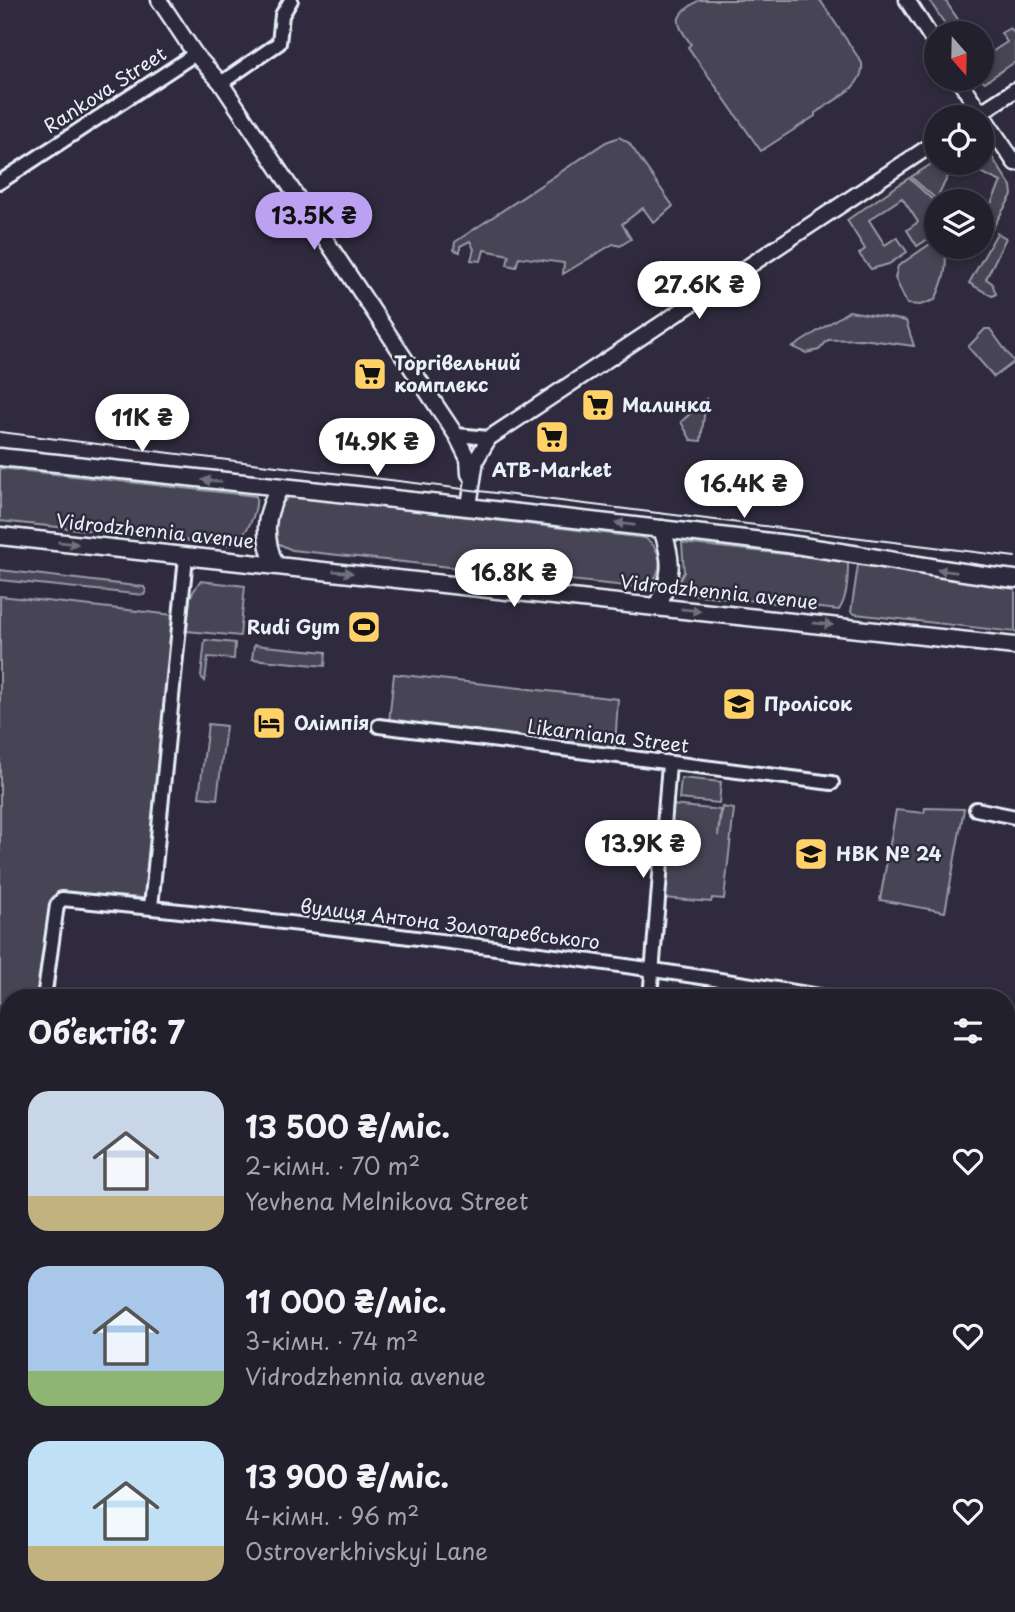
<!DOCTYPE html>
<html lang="uk">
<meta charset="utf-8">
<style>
body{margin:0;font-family:"Playpen Sans",sans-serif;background:#2b2836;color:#f1f3f6;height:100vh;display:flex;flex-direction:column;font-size:26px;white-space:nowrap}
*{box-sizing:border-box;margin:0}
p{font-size:23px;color:#a3a3aa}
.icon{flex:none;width:38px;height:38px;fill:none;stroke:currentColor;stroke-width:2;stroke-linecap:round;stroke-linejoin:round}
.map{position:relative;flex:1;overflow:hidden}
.drawer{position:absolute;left:0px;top:989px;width:1015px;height:625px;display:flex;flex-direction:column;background:#23202e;border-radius:28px 28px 0 0;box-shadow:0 4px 10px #0003,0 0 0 2px #403e4a}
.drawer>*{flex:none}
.needle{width:46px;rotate:160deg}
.controls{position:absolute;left:924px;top:21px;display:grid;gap:14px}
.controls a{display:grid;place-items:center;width:70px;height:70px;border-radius:50%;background:#23202e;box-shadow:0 4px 10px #0003,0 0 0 2px #403e4a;font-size:35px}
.price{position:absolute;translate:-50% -60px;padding:0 16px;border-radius:24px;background:#fff;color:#222;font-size:23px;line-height:46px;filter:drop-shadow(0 2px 4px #0008)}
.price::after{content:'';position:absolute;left:50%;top:42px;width:21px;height:16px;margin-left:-10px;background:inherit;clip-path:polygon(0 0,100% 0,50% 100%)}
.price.on{background:#bca0f2;color:#111}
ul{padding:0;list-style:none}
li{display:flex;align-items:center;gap:21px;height:175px;padding:0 28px}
li span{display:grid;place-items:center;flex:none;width:196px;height:140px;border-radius:21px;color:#555}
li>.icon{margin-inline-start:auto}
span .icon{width:84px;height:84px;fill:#fffc;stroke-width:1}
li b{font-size:30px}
h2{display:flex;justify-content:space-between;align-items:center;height:84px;padding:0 28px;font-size:30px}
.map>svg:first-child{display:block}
.green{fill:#464455;stroke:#979aa6;stroke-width:2}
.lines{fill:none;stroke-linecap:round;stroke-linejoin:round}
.minor-casing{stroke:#e8f1f8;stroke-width:18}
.tertiary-casing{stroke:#e8f1f8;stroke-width:19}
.secondary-casing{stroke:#e8f1f8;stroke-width:21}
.minor{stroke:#2f2a3d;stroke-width:12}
.tertiary{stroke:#2f2a3d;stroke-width:14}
.secondary{stroke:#2f2a3d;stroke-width:16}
.tram{stroke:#e8f1f8;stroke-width:2}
.oneway{fill:#70707e}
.labels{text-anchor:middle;stroke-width:5;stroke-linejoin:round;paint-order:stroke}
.street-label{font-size:19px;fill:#e8f1f8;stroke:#2f2a3d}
.poi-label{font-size:19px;font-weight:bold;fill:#e8f1f8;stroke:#2f2a3d;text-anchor:start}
</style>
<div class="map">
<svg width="1015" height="1612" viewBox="0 0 1015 1612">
<rect width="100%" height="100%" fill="#2f2a3d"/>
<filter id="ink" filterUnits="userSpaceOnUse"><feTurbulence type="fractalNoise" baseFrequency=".0143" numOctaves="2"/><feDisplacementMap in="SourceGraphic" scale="14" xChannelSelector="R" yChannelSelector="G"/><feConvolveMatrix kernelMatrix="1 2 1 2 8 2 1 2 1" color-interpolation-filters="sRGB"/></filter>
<g filter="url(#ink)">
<g class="green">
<path d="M 699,0 L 820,0 L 862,63 C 865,88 833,100 815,113 L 815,116 L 761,151 L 688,47 L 691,44 C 673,19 674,17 699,0 Z"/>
<path d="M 929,0 L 945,0 L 967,33 L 951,33 Z"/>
<path d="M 1010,28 L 1015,34 L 1015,62 L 985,82 L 981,79 L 982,55 L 984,57 L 1007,42 L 1001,33 Z"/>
<path d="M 619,137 L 629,143 L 673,206 L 654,223 L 643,208 L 622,224 L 631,239 L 620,246 L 613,244 L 563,274 L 564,263 L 519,257 L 516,267 L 507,265 L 509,255 L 484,250 L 481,261 L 471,260 L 474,249 L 470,241 L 460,246 L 460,252 L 454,250 L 455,242 L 606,142 Z"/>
<path d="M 982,142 L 1011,186 L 1012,195 L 992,229 L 982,223 L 1001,182 L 962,163 L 982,163 Z"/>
<path d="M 936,161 L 955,163 L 936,199 L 911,177 Z"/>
<path d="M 909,178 L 936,203 L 936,234 L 917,246 L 907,230 L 918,222 L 902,198 L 869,220 L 885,245 L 897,237 L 907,252 L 889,264 L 871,269 L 859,254 L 865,249 L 847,220 Z"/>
<path d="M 997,233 L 1006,238 L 986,279 L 992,283 L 996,294 L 992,296 L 969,283 Z"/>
<path d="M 936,240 L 936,247 L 944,247 C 949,267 943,282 935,300 L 920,305 L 907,304 L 895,278 L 898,266 Z"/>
<path d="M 849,311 L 906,321 L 914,346 L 862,339 L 828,340 L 819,350 L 806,353 L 793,347 Z"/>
<path d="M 985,329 L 990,329 L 1014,362 L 994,377 L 968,347 Z"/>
<path d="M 706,399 L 701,441 L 691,440 L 681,422 Z"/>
<path d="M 0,468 L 256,496 C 258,513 246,537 231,545 L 0,521 Z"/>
<path d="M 290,496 L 645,538 C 661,548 664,568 652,582 L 635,587 L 292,550 L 277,543 C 273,524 275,508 290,496 Z"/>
<path d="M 682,543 L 848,561 C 848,578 848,596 839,610 L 680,593 L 676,587 L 684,572 Z"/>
<path d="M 858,565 L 1015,586 L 1015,632 L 855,614 L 851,612 Z"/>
<path d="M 0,570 L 144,587 L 146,591 L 144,595 L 0,580 Z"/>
<path d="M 200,581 L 245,586 L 240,636 L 187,631 L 190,597 Z"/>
<path d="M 0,596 L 173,615 L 144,898 L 75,893 L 63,911 L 53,997 L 9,998 L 9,1252 L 0,1258 Z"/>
<path d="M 205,640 L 235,643 L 234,659 L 208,657 L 205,681 L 201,677 Z"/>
<path d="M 254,645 L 326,652 L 325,666 L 252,659 Z"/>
<path d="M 394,674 L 618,699 L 615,748 L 604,751 L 389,722 Z"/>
<path d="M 208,724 L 226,726 L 217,799 L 199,797 Z"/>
<path d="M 681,778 L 721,782 L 719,803 L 679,799 Z"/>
<path d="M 672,805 L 720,810 L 718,836 L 722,807 L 734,809 L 724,899 L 712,898 L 711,902 L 663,898 Z"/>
<path d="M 925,808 L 964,809 L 945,912 L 880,900 L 896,810 L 924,813 Z"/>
<path d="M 9,1521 L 9,1605 L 603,1605 L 674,1612 L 0,1612 L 0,1522 Z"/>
</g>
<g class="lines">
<defs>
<g id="minor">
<path d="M 221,83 L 279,43 L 282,15 L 291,0"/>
<path d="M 0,182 L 195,54"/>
<path d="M 456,435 L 489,438"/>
<path d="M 379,726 L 832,783"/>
<path d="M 976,809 L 1015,817"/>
<path d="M 151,907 L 186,557"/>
<path d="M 44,998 L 57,905 L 62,899 C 319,924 577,955 832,998"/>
<path d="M 650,998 L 669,764"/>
<path d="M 1006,1027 L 1015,1029"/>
<path d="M 1006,1246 L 1015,1248"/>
<path d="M 0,1247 L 9,1239"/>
<path d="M 1006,1384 L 1015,1386"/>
<path d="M 1006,1456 L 1015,1441"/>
<path d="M 913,1612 L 919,1605"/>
</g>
<g id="tertiary">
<path d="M 159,0 L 195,54 L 221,83 L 456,435 L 468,459 L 469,474"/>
<path d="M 907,0 L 936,45"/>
<path d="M 958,79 L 1015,163"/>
<path d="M 975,116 L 1015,90"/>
<path d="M 469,506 L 476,460 L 489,438 L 936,142"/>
</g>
<g id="secondary">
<path d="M 0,457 C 260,485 520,511 779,543 C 859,553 936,570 1015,579"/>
<path d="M 0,536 L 1015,646"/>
<path d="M 275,565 C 263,538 264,514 280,488"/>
<path d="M 657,606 C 673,575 673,562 662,529"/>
</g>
</defs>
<use href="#minor" class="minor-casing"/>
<use href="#tertiary" class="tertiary-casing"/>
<use href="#secondary" class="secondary-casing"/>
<use href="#minor" class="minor"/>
<use href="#tertiary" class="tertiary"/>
<use href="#secondary" class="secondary"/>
<path class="tram" d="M 0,432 L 1015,557"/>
</g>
<defs><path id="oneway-solid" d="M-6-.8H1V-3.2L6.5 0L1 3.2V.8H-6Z" transform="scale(1.75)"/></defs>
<g class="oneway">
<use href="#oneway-solid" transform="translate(212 481) rotate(-174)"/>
<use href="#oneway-solid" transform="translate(625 524) rotate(-173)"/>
<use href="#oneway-solid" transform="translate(68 543) rotate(6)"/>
<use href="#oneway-solid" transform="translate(947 571) rotate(-173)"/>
<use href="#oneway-solid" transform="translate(343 572) rotate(6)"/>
<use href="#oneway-solid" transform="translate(691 610) rotate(6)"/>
<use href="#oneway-solid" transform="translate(823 624) rotate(6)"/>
</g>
</g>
<defs>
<symbol id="supermarket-square" viewBox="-11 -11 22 22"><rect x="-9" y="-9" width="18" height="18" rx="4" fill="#ffd166" stroke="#2f2a3d"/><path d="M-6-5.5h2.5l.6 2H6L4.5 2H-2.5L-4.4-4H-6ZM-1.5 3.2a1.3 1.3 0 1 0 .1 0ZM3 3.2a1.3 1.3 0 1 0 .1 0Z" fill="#111"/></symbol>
<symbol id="stadium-square" viewBox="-11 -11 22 22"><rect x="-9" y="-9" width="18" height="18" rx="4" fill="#ffd166" stroke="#2f2a3d"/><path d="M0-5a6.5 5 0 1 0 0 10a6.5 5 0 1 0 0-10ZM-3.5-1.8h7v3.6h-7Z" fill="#111"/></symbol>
<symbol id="school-square" viewBox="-11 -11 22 22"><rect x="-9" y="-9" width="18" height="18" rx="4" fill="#ffd166" stroke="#2f2a3d"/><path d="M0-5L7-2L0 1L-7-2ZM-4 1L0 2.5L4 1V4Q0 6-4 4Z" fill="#111"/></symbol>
<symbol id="hotel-square" viewBox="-11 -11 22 22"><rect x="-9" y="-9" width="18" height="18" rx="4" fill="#ffd166" stroke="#2f2a3d"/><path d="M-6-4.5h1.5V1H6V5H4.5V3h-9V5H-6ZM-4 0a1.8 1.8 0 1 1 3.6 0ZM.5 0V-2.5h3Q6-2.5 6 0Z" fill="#111"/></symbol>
</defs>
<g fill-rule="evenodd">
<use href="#supermarket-square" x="351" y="355" width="38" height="38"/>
<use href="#supermarket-square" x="579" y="386" width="38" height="38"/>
<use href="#supermarket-square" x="533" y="418" width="38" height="38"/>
<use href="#stadium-square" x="345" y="608" width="38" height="38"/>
<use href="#school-square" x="720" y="685" width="38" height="38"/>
<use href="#hotel-square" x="250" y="704" width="38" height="38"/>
<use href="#school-square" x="792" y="835" width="38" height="38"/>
</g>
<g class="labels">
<g class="street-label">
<text transform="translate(105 90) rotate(-33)" y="7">Rankova Street</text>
<text transform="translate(155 531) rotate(6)" y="7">Vidrodzhennia avenue</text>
<text transform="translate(719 592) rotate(6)" y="7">Vidrodzhennia avenue</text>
<text transform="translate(608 736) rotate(7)" y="7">Likarniana Street</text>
<text transform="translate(450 924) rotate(7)" y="7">вулиця Антона Золотаревського</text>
</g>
<g class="poi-label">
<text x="394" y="370">Торгівельний<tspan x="394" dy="22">комплекс</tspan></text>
<text x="622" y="412">Малинка</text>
<text x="552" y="477" text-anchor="middle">ATB-Market</text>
<text x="340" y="634" text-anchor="end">Rudi Gym</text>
<text x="764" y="711">Пролісок</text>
<text x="294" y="730">Олімпія</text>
<text x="836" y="861">НВК № 24</text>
</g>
</g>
</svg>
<div class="controls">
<a><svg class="needle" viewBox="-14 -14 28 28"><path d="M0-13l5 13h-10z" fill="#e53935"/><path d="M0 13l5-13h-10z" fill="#a3a3aa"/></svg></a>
<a><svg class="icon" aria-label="locate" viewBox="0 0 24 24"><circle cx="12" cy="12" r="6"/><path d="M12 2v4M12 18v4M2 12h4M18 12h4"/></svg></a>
<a><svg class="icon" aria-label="layers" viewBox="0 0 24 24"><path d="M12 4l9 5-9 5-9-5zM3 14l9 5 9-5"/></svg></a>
</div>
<b class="price on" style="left:314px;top:252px">13.5K ₴</b>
<b class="price" style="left:699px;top:321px">27.6K ₴</b>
<b class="price" style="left:142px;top:454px">11K ₴</b>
<b class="price" style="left:377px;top:478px">14.9K ₴</b>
<b class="price" style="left:744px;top:520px">16.4K ₴</b>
<b class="price" style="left:514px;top:609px">16.8K ₴</b>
<b class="price" style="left:643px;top:880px">13.9K ₴</b>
<section class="drawer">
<h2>Об’єктів: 7<svg class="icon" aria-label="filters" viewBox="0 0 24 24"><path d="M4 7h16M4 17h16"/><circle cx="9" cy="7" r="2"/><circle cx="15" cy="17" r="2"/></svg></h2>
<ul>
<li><span style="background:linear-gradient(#c9d6e8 75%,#c2b280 0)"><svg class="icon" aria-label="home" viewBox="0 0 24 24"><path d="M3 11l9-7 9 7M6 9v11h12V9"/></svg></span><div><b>13 500 ₴/міс.</b><p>2-кімн. · 70 m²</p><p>Yevhena Melnikova Street</p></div><svg class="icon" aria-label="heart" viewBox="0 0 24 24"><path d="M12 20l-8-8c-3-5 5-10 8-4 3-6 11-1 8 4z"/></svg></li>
<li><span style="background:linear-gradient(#a9c7e8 75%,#8fb573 0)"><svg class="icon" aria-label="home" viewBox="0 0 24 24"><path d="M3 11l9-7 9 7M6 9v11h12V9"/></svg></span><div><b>11 000 ₴/міс.</b><p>3-кімн. · 74 m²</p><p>Vidrodzhennia avenue</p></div><svg class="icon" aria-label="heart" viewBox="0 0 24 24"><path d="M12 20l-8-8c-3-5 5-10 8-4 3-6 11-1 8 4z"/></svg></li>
<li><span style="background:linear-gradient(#bfe0f5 75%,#c2b280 0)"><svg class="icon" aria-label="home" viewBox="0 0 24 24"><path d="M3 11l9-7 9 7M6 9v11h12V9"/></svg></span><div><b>13 900 ₴/міс.</b><p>4-кімн. · 96 m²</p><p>Ostroverkhivskyi Lane</p></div><svg class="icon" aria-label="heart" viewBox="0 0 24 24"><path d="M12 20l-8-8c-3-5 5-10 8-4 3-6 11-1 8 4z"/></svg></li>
</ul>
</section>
</div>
